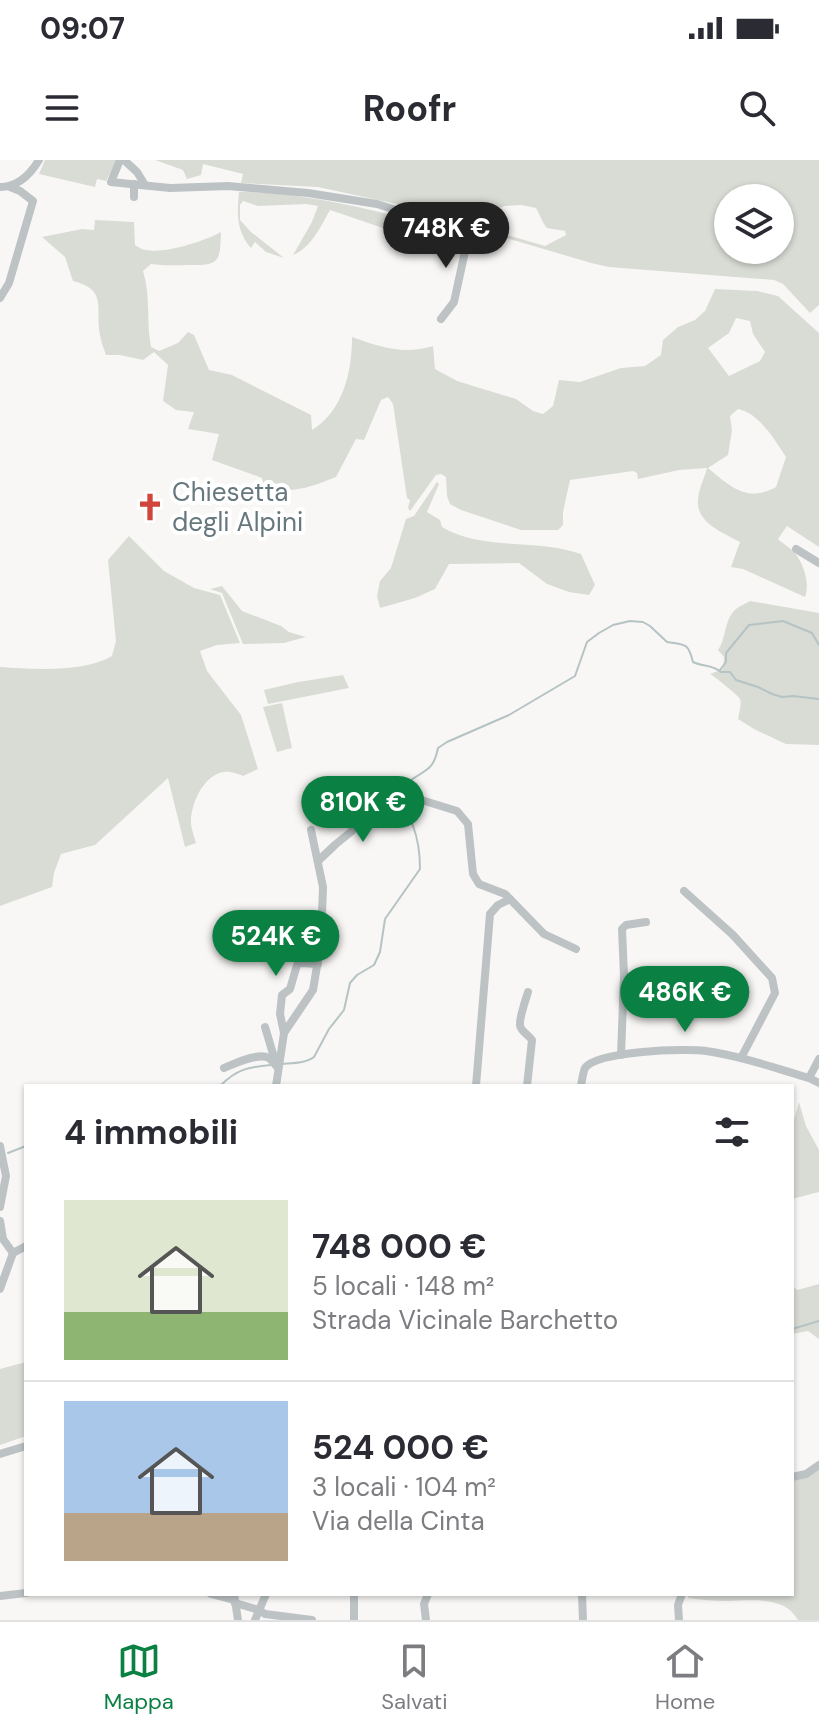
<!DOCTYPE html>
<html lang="it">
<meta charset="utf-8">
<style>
body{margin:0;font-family:"DM Sans",sans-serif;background:#f2f2f3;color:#2b2b33;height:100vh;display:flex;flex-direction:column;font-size:30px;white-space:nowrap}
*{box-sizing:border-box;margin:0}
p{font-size:26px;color:#7c7c81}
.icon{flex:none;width:44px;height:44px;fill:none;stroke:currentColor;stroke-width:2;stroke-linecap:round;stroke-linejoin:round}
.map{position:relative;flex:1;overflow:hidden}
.details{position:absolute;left:24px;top:924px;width:770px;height:512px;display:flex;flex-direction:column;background:#fff;border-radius:0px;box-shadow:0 2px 6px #0004}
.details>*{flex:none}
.controls{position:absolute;left:714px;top:24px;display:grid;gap:16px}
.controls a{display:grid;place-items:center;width:80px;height:80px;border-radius:50%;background:#fff;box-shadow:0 2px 6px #0004;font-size:40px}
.price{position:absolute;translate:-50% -68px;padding:0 18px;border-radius:28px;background:#0b8043;color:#fff;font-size:26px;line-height:52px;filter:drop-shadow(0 2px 4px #0008)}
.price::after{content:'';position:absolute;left:50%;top:48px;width:24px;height:18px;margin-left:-12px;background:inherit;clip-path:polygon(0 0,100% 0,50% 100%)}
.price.on{background:#222;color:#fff}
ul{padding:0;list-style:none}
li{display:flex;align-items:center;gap:24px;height:200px;padding:0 40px}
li+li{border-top:2px solid #e1e1e2}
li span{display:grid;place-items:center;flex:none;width:224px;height:160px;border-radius:0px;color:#555}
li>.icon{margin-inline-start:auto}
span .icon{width:96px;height:96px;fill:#fffc;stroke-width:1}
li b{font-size:34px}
h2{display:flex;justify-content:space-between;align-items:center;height:96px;padding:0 40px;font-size:34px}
.status{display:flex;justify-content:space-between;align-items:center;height:56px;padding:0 40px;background:#fff;direction:ltr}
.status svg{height:22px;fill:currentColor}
header{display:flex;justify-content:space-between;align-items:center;height:104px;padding:0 40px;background:#fff;font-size:36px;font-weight:700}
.menu{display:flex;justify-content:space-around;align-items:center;height:112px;border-top:2px solid #e1e1e2;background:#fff;font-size:22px;color:#7c7c81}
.menu a{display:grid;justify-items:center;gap:4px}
.menu .on{color:#0b8043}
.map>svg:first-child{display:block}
.green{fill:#d9dcd5;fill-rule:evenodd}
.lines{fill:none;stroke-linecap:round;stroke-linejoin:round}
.stream{stroke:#b5c3c4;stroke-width:2}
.minor{stroke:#bdc3c5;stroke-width:8}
.labels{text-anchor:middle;stroke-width:8;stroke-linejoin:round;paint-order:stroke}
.poi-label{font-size:26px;fill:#66777d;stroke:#fff;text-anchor:start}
</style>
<div class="status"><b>09:07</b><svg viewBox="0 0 49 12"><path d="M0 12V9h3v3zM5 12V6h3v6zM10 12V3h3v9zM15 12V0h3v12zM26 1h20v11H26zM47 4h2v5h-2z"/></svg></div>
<header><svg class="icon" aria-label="menu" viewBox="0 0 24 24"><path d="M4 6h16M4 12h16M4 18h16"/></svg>Roofr<svg class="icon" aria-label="search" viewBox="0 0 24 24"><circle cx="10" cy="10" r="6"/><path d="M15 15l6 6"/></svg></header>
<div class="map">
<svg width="819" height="1460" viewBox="0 0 819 1460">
<rect width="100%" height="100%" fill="#f8f7f5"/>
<g class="green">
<path d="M 45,0 L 117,0 L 106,21 L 97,19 L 95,27 L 39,14 Z"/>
<path d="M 155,0 L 819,0 L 819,145 L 810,153 L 783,124 L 774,120 L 609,107 L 591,103 L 483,71 L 484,66 L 478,64 L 471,65 L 396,44 L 318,27 L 241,23 L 243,14 L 203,4 L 201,15 L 187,19 L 183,10 ZM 728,38 L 780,38 L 780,90 L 728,90 ZM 521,45 L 536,48 C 540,55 542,62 547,68 L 565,71 L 566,75 L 545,86 L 486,69 L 486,55 L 504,46 Z"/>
<path d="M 239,32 C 291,32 342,43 392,55 L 389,70 L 330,50 C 321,66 311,88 293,95 L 312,62 L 318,46 L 306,44 L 258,46 L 243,41 L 240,45 L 240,60 L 251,72 L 284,98 L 266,92 L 255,82 L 251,88 C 236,71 237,53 239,32 Z"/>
<path d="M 95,60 L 134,62 L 135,85 C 138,87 143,90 146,90 C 164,94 205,81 221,72 C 220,101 220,106 190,105 C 177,105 164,106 151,104 L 143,111 C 151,136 146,161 151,187 L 159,191 L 178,183 L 188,172 L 194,175 L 209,210 L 232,215 L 311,255 L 312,270 C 343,251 352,212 352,177 C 380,187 404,195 433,186 L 435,209 L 457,221 L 516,239 L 533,251 L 543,254 L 553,246 L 559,220 L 580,222 L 621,208 L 645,206 L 661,195 L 663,180 L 678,167 L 695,160 L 705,151 L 715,129 L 757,131 L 778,136 L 819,173 L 819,387 L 787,366 L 778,379 C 782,383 789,387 794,392 C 804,404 810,423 805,437 L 743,409 L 731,407 L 740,382 C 723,373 695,362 698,339 C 699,328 705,317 707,308 L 679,310 L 638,319 L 637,313 L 633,311 L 570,320 L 563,352 L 563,365 L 558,370 L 521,370 L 461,350 L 450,344 L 447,336 L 446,317 L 441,314 L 436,315 L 410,351 L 408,348 L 410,340 L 407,338 L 393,244 L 388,237 L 381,240 L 364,280 L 356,279 L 336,317 C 310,327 292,335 264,326 L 262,318 L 212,300 L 219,274 L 188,269 L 194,252 L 176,250 L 163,241 L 168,205 L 154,192 L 143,200 L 120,195 L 106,195 C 104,189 101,182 100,175 C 95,147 108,130 73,121 L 65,97 L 42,77 L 82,69 L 94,70 ZM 736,158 L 750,161 L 753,174 L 765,192 L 760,201 L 729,216 L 708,188 L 729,173 ZM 738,249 C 759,253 775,280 786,297 L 776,327 C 747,343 731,327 708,308 L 728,295 L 732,270 L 730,256 Z"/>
<path d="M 437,322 L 439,324 L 427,352 L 440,360 L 442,367 C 474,386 514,382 550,387 C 560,388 571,391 581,394 L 595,425 L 589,435 L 569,432 L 547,424 L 519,403 L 449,404 L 435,429 L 415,438 L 380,448 L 377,436 L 380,421 L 391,408 L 406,359 L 414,356 Z"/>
<path d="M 129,376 L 164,411 L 194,428 L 220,435 L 240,483 L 217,485 L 200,491 L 207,511 L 241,555 L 258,609 L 243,616 C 242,615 232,612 230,612 C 206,609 190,643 191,664 C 192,670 194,677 196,683 L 185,687 L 168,618 L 95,685 L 61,694 L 54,713 L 52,727 L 0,746 L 0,507 C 32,509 84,513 112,496 L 116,481 L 108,400 Z"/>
<path d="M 222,426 L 242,451 L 281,466 L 289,472 L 306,477 L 284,483 L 243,484 L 222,433 L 210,429 Z"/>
<path d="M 750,441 L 819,453 L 819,585 L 786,584 L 754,569 L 738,559 C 739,553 742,544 740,539 C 740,537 714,516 710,514 L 723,509 L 724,497 L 718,490 C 726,479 724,463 733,452 C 737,447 745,444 750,441 Z"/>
<path d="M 343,515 L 349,528 L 268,544 L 264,530 L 298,522 Z"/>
<path d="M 282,543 L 292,588 L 277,592 L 263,547 Z"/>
<path d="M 799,942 L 806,966 L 819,990 L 819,1032 L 792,1039 L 792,967 Z"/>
<path d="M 819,1124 L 819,1179 L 808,1171 L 792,1174 L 792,1125 L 797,1130 Z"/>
<path d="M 26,1202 L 26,1276 L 0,1285 L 0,1209 Z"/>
<path d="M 819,1307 L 819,1460 L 798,1460 C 784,1435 752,1441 727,1441 C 714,1441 701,1440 688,1438 L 689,1434 L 792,1434 L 792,1321 Z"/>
</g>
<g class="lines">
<g class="stream">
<path d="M 720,510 L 726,502 L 726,493 L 749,465 L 783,461 L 812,473 L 819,485"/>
<path d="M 404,630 L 407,623 C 424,609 433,613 438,588 L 447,582 L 509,555 L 575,516 L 587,482 L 599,473 L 613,465 L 630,461 L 643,462 L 650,466 L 667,482 C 685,485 688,482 693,502 C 703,507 712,504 721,512 L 730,512 L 736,520 L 758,527 L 772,534 L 782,537 L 793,536 L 819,539"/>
<path d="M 282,904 C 293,903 306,903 314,897 L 329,869 L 344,850 L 350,823 L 357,815 L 374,805 L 380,792 L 385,759 L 420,709 C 420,695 418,679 413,666 C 410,657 404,649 403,640"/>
<path d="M 220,926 C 237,909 248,907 271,905"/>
<path d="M 8,993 L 26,986"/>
<path d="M 792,1169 L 819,1161"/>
</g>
<g class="minor">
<path d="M 120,0 L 111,22 L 170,28 L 228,26 L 308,33 L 377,44 L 469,73 L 454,142 L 441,159"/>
<path d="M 124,0 L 137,12 L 145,25"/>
<path d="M 0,27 C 18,27 30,15 39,0"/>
<path d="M 134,37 L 134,24"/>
<path d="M 0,138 L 9,123 L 33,41 L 20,31 L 10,27"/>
<path d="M 796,389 L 819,403"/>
<path d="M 361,637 L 370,633 L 402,634 L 457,651 L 468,664 L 473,714 L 479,724 L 505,734 L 510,739"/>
<path d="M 318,701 L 336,684 L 352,671 L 361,635"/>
<path d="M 684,731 L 733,775 L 772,818 L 775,833 L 741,898"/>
<path d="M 265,867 L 276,904"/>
<path d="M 284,873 L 280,854 L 282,835 L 290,829 L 297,805 L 300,803 L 318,804"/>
<path d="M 621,895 L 624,816 L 622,769 L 626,765 L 646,762"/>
<path d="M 224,908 C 234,904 258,892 269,898 C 273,901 275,905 278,908"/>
<path d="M 809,918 L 819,899"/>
<path d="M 276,926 L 284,873 L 313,830 L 321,782 L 323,727 L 311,670"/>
<path d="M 476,926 L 490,754 L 498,745 L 510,739 L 544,774 L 576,789"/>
<path d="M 527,926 L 532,880 C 529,875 520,871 520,865 C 519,858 526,839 528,832"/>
<path d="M 581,926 C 582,921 583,912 585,908 C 597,891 686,888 706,891 C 741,896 775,908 809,918 L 819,923"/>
<path d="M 0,986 L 6,1016 L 0,1047"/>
<path d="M 0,1061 L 3,1079 L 13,1093"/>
<path d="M 13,1093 L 26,1086"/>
<path d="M 0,1129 L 13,1093"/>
<path d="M 0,1294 L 26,1286"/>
<path d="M 792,1317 L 806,1314 L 819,1305"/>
<path d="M 211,1434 L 234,1440"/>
<path d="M 234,1434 L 238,1460"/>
<path d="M 582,1434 L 583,1460"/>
<path d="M 0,1436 L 26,1433"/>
<path d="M 235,1443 L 259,1450 L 265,1454 L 312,1460"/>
<path d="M 255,1460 L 266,1434"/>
<path d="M 354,1460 L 354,1434"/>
<path d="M 426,1460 L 424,1444 L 428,1434"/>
<path d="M 679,1460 L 678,1445 L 682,1434"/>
</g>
</g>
<defs>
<symbol id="church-bare" viewBox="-9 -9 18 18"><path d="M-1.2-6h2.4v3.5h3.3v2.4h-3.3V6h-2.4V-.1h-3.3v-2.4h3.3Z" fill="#d0463d" stroke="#fff" stroke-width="2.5" paint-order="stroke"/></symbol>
</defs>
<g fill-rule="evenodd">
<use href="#church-bare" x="130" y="327" width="40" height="40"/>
</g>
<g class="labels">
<g class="poi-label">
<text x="172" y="341">Chiesetta<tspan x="172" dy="30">degli Alpini</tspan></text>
</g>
</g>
</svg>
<div class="controls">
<a><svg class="icon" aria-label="layers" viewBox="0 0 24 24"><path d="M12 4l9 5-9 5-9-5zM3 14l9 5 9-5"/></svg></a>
</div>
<b class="price on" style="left:446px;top:110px">748K €</b>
<b class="price" style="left:363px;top:684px">810K €</b>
<b class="price" style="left:276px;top:818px">524K €</b>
<b class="price" style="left:685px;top:874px">486K €</b>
<section class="details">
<h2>4 immobili<svg class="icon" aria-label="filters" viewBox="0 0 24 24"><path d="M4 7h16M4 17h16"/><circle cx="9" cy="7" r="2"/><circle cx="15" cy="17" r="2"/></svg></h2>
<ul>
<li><span style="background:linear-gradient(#dfe7d0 70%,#8fb573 0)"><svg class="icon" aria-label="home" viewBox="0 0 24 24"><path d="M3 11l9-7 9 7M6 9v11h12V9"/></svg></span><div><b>748 000 €</b><p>5 locali · 148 m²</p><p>Strada Vicinale Barchetto</p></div></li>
<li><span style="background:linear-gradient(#a9c7e8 70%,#b9a48a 0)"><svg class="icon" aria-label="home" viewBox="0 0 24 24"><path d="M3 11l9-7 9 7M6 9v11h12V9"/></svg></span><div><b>524 000 €</b><p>3 locali · 104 m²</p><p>Via della Cinta</p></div></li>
</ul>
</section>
</div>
<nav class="menu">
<a class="on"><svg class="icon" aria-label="map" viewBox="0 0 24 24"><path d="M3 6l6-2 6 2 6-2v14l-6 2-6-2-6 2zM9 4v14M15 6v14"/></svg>Mappa</a>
<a><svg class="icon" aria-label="saved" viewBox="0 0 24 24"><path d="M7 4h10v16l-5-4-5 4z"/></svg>Salvati</a>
<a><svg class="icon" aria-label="home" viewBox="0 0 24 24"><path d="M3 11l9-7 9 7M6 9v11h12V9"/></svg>Home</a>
</nav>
